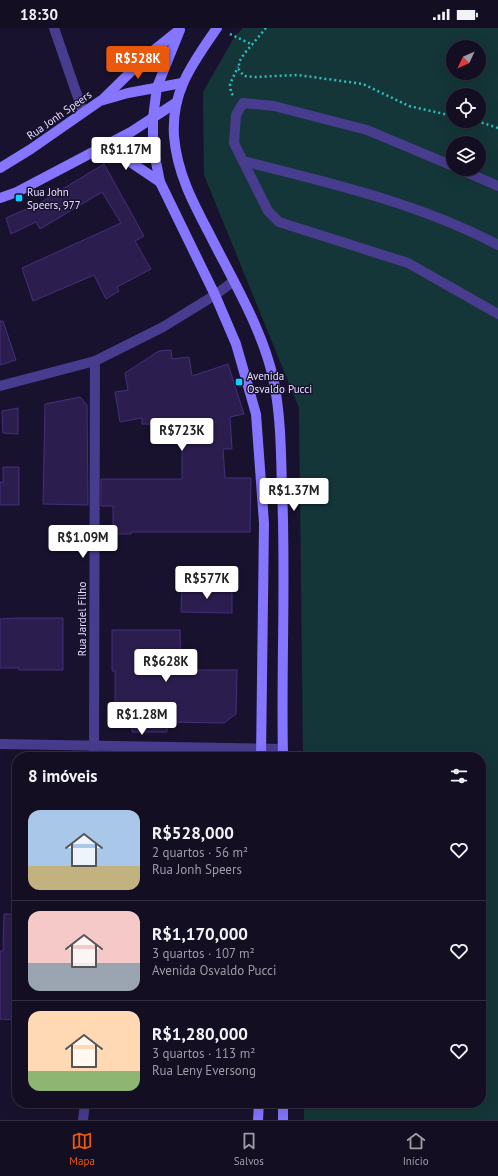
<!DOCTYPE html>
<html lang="pt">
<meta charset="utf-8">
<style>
body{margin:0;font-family:"PT Sans",sans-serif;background:#1c172a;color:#f1f3f6;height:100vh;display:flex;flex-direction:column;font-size:15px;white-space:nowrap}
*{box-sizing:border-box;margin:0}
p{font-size:13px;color:#9d9ca5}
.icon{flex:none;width:22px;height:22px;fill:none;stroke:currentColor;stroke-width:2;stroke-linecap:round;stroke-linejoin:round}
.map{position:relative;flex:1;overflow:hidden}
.side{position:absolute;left:12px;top:724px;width:474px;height:356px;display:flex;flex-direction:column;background:#130e22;border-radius:16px;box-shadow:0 4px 16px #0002,0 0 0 1px #322e40}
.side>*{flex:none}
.needle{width:26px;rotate:226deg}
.tools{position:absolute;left:446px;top:12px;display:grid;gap:8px}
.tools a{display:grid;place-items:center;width:40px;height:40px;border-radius:50%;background:#130e22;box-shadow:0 4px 16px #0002,0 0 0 1px #322e40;font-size:20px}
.price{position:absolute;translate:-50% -34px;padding:0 9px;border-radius:4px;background:#fff;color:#222;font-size:13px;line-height:26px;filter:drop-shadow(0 1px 2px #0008)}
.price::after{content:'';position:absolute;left:50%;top:24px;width:12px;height:9px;margin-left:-6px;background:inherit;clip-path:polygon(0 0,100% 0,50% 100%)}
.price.selected{background:#ea580c;color:#fff}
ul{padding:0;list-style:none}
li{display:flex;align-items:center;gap:12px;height:100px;padding:0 16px}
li+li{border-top:1px solid #322e40}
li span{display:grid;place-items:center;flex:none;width:112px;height:80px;border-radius:12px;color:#555}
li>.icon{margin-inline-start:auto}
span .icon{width:48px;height:48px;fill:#fffc;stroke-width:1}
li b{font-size:17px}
h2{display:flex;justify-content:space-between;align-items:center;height:48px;padding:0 16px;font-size:17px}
.status{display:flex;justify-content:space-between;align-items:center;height:28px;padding:0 20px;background:#130e22;direction:ltr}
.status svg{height:11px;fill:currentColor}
.menu{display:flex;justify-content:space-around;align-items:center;height:56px;border-top:1px solid #322e40;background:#130e22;font-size:11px;color:#9d9ca5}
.menu a{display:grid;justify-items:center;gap:2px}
.menu .selected{color:#ea580c}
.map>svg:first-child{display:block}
.green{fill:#143638;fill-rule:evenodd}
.building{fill:#2c1d4f;stroke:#452f7b}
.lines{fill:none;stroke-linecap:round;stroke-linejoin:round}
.path{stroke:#30bdc2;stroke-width:2.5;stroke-dasharray:2 3;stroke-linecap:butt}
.service{stroke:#473c8d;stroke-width:10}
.minor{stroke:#473c8d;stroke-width:10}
.secondary{stroke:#8575ff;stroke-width:10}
.poi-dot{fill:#0ad1ff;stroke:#19122e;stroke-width:1.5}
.labels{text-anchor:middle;stroke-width:3;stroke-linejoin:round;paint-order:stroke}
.street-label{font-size:11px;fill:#e5deff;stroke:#19122e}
.poi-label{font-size:11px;fill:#e5deff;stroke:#19122e;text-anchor:start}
</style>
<div class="status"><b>18:30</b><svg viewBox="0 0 49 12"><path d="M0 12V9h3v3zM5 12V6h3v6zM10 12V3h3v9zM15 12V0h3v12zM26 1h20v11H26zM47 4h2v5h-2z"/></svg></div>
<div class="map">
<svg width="498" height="1092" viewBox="0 0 498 1092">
<rect width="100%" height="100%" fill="#19122e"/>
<path class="green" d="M 243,0 L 498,0 L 498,1092 L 304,1092 L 304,1075 L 481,1075 L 481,729 L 303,729 L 299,380 L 204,147 L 203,64 L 235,8 ZM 453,19 L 479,19 L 479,45 L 453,45 ZM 453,67 L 479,67 L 479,93 L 453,93 ZM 453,115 L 479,115 L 479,141 L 453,141 Z"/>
<g class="building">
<path d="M 104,136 L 144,208 L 135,213 L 151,241 L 117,259 L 119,263 L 106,271 L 94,247 L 33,273 L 22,240 L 121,195 L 102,164 L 40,201 L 36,194 L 11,206 L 6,190 L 38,176 Z"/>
<path d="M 0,293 L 3,293 L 16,332 L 0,337 Z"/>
<path d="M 171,322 L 172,331 L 189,329 L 192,348 L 228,336 L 244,386 L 230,389 L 232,421 L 223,421 L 225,450 L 251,450 L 250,504 L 131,504 L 131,506 L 113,506 L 113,478 L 101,478 L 101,451 L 182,451 L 182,397 L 142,396 L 142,390 L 120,394 L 115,364 L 128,362 L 125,345 L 159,323 Z"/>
<path d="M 80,369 L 87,377 L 88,477 L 43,476 L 45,376 Z"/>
<path d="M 18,380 L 18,406 L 3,405 L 2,383 Z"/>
<path d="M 3,439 L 19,439 L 19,477 L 0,477 L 0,454 L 3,455 Z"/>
<path d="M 182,558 L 232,559 L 232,585 L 181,584 Z"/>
<path d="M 18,590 L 63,590 L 63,642 L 19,642 L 19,640 L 0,640 L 0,591 Z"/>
<path d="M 112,602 L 180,602 L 181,642 L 237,642 L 236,686 L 224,695 L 167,694 L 167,704 L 132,704 L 132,697 L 115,681 L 115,643 L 112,643 Z"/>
<path d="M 4,886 L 17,886 L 17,992 L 0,991 L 0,923 L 3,923 Z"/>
</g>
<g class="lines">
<g class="path">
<path d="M 266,0 L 244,26 L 239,34 L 239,42 L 244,48 L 255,49 L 298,47 L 363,56 L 409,78 L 453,88"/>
<path d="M 230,6 L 253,17"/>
<path d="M 233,67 L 231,65 L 230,56 L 238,39"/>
<path d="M 477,93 L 498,100"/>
</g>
<g class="service">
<path d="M 243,133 L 268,183 L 279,194 L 408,235 L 498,286"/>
<path d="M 453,138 L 367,102 L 274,78 L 243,75 L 236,87 L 234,115 L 243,133 C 330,155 419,175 498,217"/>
<path d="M 459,141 L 498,158"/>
</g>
<g class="minor">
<path d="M 54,0 L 83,84"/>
<path d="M 0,358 L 95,333 L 163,299 L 215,267 L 234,253"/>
<path d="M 0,716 L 283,721"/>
<path d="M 94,729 L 95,333"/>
<path d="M 83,1092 L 85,1075"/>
</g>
<g class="secondary">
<path d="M 217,0 C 193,35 171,63 174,108 C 177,145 193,175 210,207 C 233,253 264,304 274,354 C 281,390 281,426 282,461 C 286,550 281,640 283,729"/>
<path d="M 180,2 L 157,59 L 153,90 L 153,119 L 160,154 L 215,267 L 236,316 L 256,386 L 264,495 L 261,729"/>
<path d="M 102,72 L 148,27 L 179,2"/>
<path d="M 98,121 L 120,127 L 160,154"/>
<path d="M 0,140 L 31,121 L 100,73 L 128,65 L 182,55"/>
<path d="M 0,170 L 17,164 L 131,104 L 177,74"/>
<path d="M 258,1092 L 259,1075"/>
<path d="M 283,1092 L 283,1075"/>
</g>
</g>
<g class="poi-dot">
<rect x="15" y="166" width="8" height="8" rx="2"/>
<rect x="235" y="350" width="8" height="8" rx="2"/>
</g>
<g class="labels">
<g class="street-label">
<text transform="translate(59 87) rotate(-35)" y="4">Rua Jonh Speers</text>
<text transform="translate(82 591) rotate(-90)" y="4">Rua Jardel Filho</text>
</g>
<g class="poi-label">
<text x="27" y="168">Rua John<tspan x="27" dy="13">Speers, 977</tspan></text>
<text x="247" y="352">Avenida<tspan x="247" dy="13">Osvaldo Pucci</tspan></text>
</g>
</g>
</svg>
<div class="tools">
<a><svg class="needle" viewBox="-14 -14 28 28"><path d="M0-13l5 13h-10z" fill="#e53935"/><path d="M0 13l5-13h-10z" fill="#9d9ca5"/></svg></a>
<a><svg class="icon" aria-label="locate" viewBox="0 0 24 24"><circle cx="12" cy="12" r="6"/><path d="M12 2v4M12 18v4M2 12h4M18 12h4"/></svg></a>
<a><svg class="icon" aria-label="layers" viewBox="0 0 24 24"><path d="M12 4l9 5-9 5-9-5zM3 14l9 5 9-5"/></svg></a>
</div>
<b class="price selected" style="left:138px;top:52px">R$528K</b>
<b class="price" style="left:126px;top:143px">R$1.17M</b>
<b class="price" style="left:182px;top:424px">R$723K</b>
<b class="price" style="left:294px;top:484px">R$1.37M</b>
<b class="price" style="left:83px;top:531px">R$1.09M</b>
<b class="price" style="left:207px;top:572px">R$577K</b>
<b class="price" style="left:166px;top:655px">R$628K</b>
<b class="price" style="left:142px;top:708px">R$1.28M</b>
<section class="side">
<h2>8 imóveis<svg class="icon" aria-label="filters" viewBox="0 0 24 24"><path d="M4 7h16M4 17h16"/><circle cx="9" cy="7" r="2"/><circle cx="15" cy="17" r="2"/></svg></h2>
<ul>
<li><span style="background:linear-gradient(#a9c7e8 70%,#c2b280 0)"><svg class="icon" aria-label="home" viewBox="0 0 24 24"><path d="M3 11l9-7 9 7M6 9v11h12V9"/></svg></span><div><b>R$528,000</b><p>2 quartos · 56 m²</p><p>Rua Jonh Speers</p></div><svg class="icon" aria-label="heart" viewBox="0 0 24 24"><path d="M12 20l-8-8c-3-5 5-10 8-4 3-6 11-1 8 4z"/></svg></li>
<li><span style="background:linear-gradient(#f6c9c9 65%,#9aa5b1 0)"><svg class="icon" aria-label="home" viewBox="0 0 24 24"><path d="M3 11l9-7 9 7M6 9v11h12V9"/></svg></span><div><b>R$1,170,000</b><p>3 quartos · 107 m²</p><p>Avenida Osvaldo Pucci</p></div><svg class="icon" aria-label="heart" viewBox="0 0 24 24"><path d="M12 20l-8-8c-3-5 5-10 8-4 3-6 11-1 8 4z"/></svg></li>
<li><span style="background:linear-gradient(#ffd9b3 75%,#8fb573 0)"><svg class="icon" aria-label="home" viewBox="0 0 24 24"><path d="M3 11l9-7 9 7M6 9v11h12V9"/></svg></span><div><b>R$1,280,000</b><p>3 quartos · 113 m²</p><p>Rua Leny Eversong</p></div><svg class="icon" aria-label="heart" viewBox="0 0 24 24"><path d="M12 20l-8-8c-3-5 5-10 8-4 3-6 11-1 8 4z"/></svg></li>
</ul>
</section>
</div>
<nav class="menu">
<a class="selected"><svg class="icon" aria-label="map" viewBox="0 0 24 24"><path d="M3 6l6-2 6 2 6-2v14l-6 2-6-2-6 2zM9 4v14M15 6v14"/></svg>Mapa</a>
<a><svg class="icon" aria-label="saved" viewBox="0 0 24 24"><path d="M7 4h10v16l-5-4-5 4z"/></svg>Salvos</a>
<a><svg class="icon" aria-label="home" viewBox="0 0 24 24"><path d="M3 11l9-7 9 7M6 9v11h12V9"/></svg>Início</a>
</nav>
